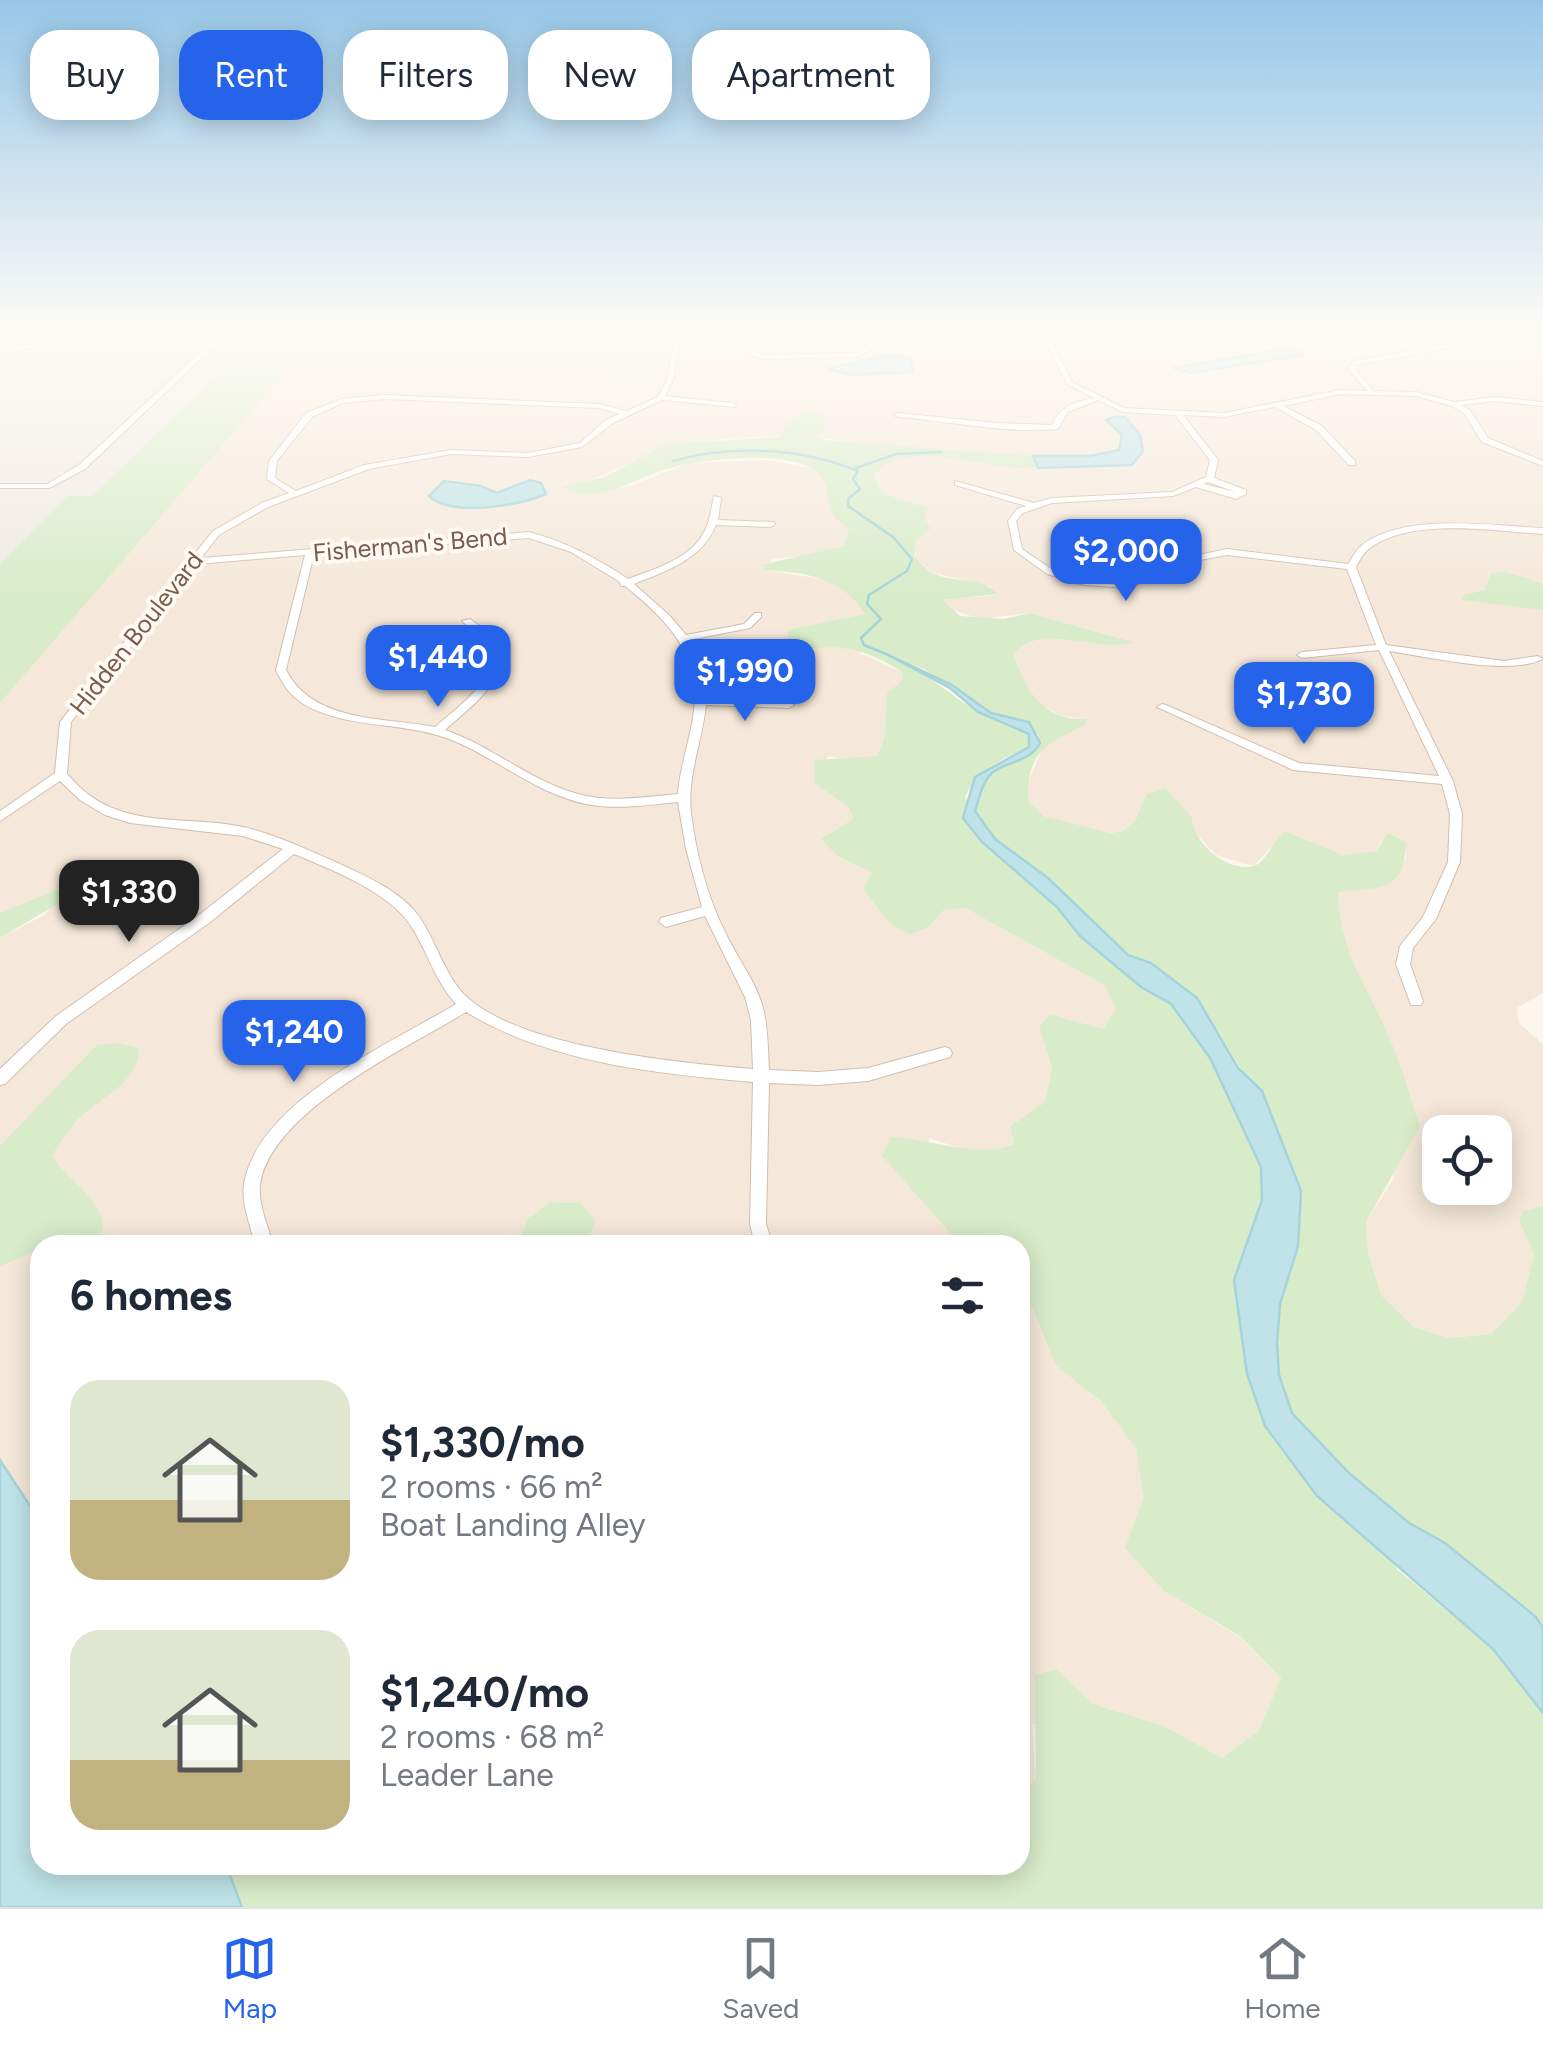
<!DOCTYPE html>
<meta charset="utf-8">
<style>
body{margin:0;font-family:Figtree,sans-serif;background:#f2f2f3;color:#1f2937;height:100vh;display:flex;flex-direction:column;font-size:38px;white-space:nowrap}
*{box-sizing:border-box;margin:0}
p{font-size:32px;color:#747a83}
.icon{flex:none;width:55px;height:55px;fill:none;stroke:currentColor;stroke-width:2;stroke-linecap:round;stroke-linejoin:round}
.map{position:relative;flex:1;overflow:hidden}
.panel{position:absolute;left:30px;top:1235px;width:1000px;height:640px;display:flex;flex-direction:column;background:#fff;border-radius:30px;box-shadow:0 5px 25px #0003}
.panel>*{flex:none}
.banner{position:absolute;left:30px;top:30px;width:1000px;height:90px;display:flex;gap:20px}
.buttons{position:absolute;left:1422px;top:1115px;display:grid;gap:20px}
.buttons a{display:grid;place-items:center;width:90px;height:90px;border-radius:20px;background:#fff;box-shadow:0 5px 25px #0003;font-size:50px}
.price{position:absolute;translate:-50% -85px;padding:0 22px;border-radius:20px;background:#2563eb;color:#fff;font-size:32px;line-height:65px;filter:drop-shadow(0 2px 5px #0008)}
.price::after{content:'';position:absolute;left:50%;top:60px;width:30px;height:22px;margin-left:-15px;background:inherit;clip-path:polygon(0 0,100% 0,50% 100%)}
.price.on{background:#222;color:#fff}
ul{padding:0;list-style:none}
li{display:flex;align-items:center;gap:30px;height:250px;padding:0 40px}
li span{display:grid;place-items:center;flex:none;width:280px;height:200px;border-radius:30px;color:#555}
li>.icon{margin-inline-start:auto}
span .icon{width:120px;height:120px;fill:#fffc;stroke-width:1}
li b{font-size:42px}
h2{display:flex;justify-content:space-between;align-items:center;height:120px;padding:0 40px;font-size:42px}
.pill{padding:0 35px;border-radius:30px;background:#fff;box-shadow:0 5px 25px #0003;font-size:35px;line-height:90px}
.pill.on{background:#2563eb;color:#fff}
.dock{display:flex;justify-content:space-around;align-items:center;height:140px;border-top:2px solid #e0e1e3;background:#fff;font-size:28px;color:#747a83}
.dock a{display:grid;justify-items:center;gap:5px}
.dock .on{color:#2563eb}
.map>svg:first-child{display:block}
.residential{fill:#f5e8da;fill-rule:evenodd}
.commercial{fill:#fde8e0}
.industrial{fill:#efe9e4}
.green{fill:#d8ecc9}
.water{fill:#bfe3e8;stroke:#a5d3da;stroke-width:2.5}
.lines{fill:none;stroke-linecap:round;stroke-linejoin:round}
.stream{stroke:#a5d3da;stroke-width:2.5}
.minor-casing{stroke:#d1beb0;stroke-width:2}
.secondary-casing{stroke:#d6c0b0;stroke-width:2}
.minor{fill:#fff;fill-rule:evenodd}
.secondary{fill:#fff;fill-rule:evenodd}
.labels{text-anchor:middle;stroke-width:8;stroke-linejoin:round;paint-order:stroke}
.street-label{font-size:25px;fill:#7a5c4d;stroke:#fffaf3}
</style>
<div class="map">
<svg width="1543" height="1907" viewBox="0 0 1543 1907">
<rect width="100%" height="100%" fill="#fdf6ec"/>
<g class="residential">
<path d="M 671,332 L 911,332 L 921,376 L 1037,374 L 1022,332 L 1071,332 L 1091,374 L 1321,359 L 1299,344 L 1358,332 L 1543,332 L 1543,993 L 1517,1008 L 1519,1023 L 1543,1044 L 1543,1206 L 1523,1211 L 1534,1255 L 1522,1302 L 1491,1334 L 1449,1338 L 1414,1327 L 1381,1295 L 1368,1252 L 1366,1222 L 1394,1178 L 1389,1037 L 1353,971 L 1339,922 L 1338,891 L 1395,880 L 1406,858 L 1406,842 L 1381,841 L 1378,851 L 1343,855 L 1285,831 L 1254,866 L 1216,855 L 1192,829 L 1140,808 L 1135,821 L 1123,831 L 1109,833 L 1044,816 L 1028,801 L 1028,782 L 1042,750 L 1085,719 L 1061,716 L 1036,702 L 1023,681 L 1014,654 L 1022,643 L 1035,638 L 1120,638 L 1030,613 L 980,619 L 947,608 L 941,600 L 996,595 L 990,586 L 933,573 L 913,556 L 916,541 L 929,529 L 924,513 L 929,509 L 882,493 L 874,475 L 880,466 L 839,441 L 816,436 L 824,414 L 794,420 L 780,436 L 721,439 L 625,466 L 565,490 L 628,487 L 689,463 L 770,460 L 813,469 L 825,482 L 832,513 L 849,529 L 849,538 L 843,546 L 822,554 L 772,559 L 766,570 L 823,579 L 852,593 L 866,614 L 788,630 L 792,651 L 828,645 L 855,646 L 861,654 L 902,672 L 903,680 L 887,694 L 884,739 L 877,756 L 850,760 L 828,756 L 815,784 L 849,807 L 853,820 L 822,839 L 837,856 L 874,873 L 862,888 L 890,924 L 927,928 L 944,910 L 965,908 L 1104,985 L 1117,1008 L 1103,1029 L 1051,1014 L 1039,1027 L 1052,1068 L 1045,1102 L 1010,1126 L 1014,1144 L 999,1151 L 966,1150 L 929,1138 L 932,1208 L 961,1245 L 587,1245 L 594,1221 L 581,1203 L 551,1202 L 527,1220 L 518,1245 L 40,1245 L 40,1521 L 0,1460 L 0,938 L 46,914 L 58,889 L 0,913 L 0,703 L 292,362 L 653,383 ZM 1440,1132 L 1495,1132 L 1495,1188 L 1440,1188 Z"/>
<path d="M 1020,1291 L 1033,1309 L 1056,1366 L 1101,1401 L 1136,1449 L 1164,1591 L 1241,1638 L 1281,1678 L 1259,1730 L 1222,1758 L 1164,1726 L 1093,1704 L 1032,1725 L 1036,1779 L 1020,1798 Z"/>
</g>
<g class="commercial">
<path d="M 911,332 L 1022,332 L 1038,374 L 921,376 Z"/>
<path d="M 1071,332 L 1358,332 L 1300,344 L 1323,359 L 1163,388 L 1118,385 L 1091,374 Z"/>
</g>
<g class="industrial">
<path d="M 0,332 L 261,332 L 92,496 L 67,496 L 0,564 Z"/>
<path d="M 320,332 L 671,332 L 654,383 L 292,362 Z"/>
</g>
<g class="green">
<path d="M 261,332 L 320,332 L 0,703 L 0,564 L 67,496 L 92,496 Z"/>
<path d="M 806,411 L 824,413 L 824,430 L 816,436 L 824,440 L 1033,456 L 1040,466 C 999,478 907,431 874,476 L 882,493 L 930,509 L 924,514 L 930,529 L 916,541 L 914,556 C 919,561 926,570 933,573 C 955,584 980,575 998,594 L 942,600 L 960,616 L 1004,619 L 1030,613 L 1133,642 C 1097,654 1040,620 1014,654 C 1025,690 1043,721 1086,719 L 1087,723 C 1049,746 1027,746 1028,801 L 1044,816 L 1110,833 L 1123,831 L 1135,821 L 1146,795 L 1165,788 L 1192,817 C 1192,843 1228,873 1254,866 C 1265,863 1274,839 1285,831 L 1343,855 L 1377,851 L 1387,833 L 1406,842 C 1405,894 1378,887 1338,892 C 1340,953 1366,984 1389,1037 C 1402,1066 1410,1097 1420,1126 L 1366,1222 L 1368,1252 L 1381,1295 L 1414,1327 L 1449,1338 L 1491,1334 L 1522,1302 L 1534,1255 L 1519,1220 L 1523,1211 L 1543,1206 L 1543,1628 L 1445,1543 L 1409,1523 L 1349,1473 L 1292,1413 L 1279,1375 L 1277,1342 L 1280,1304 L 1298,1246 L 1279,1130 L 1197,998 L 1151,963 L 1128,955 L 1048,878 L 995,839 L 975,811 C 979,798 982,781 993,772 C 1016,755 1020,763 1039,735 L 978,707 L 924,669 L 888,656 C 925,670 946,693 977,711 C 993,721 1012,725 1029,734 L 1029,747 C 1000,760 979,768 965,797 L 982,842 L 1057,907 L 1080,936 L 1141,987 L 1171,1004 L 1210,1058 L 1261,1166 L 1262,1200 L 1234,1280 L 1247,1374 L 1398,1570 L 1493,1649 L 1543,1713 L 1543,1907 L 242,1907 L 226,1865 L 1020,1865 L 1020,1798 L 1036,1779 L 1035,1675 L 1056,1669 L 1093,1704 L 1164,1726 L 1222,1758 L 1259,1730 L 1281,1678 L 1241,1637 L 1164,1591 L 1125,1548 L 1144,1497 L 1136,1449 L 1101,1401 L 1056,1366 L 1033,1309 L 1020,1291 L 1020,1245 L 961,1245 L 882,1156 L 891,1137 C 931,1138 979,1160 1014,1144 L 1010,1126 L 1045,1102 L 1052,1068 L 1039,1027 L 1050,1014 L 1103,1029 L 1116,1008 L 1104,985 L 965,908 L 944,910 L 927,928 L 909,934 L 890,924 L 862,888 L 873,873 L 837,856 L 821,839 L 853,819 L 849,807 L 815,784 L 814,760 L 877,756 L 884,739 L 887,693 L 903,680 L 902,672 C 864,647 836,643 792,651 L 787,630 L 865,614 C 842,577 807,573 766,570 L 761,565 L 844,546 L 849,529 C 844,525 834,518 832,513 C 826,497 830,484 815,471 C 787,449 697,459 663,470 C 631,481 596,505 561,487 L 605,477 L 666,444 L 780,437 L 786,424 Z"/>
<path d="M 1506,572 L 1543,584 L 1543,610 L 1462,600 L 1464,595 L 1485,590 L 1491,573 Z"/>
<path d="M 84,888 L 0,938 L 0,913 L 58,889 Z"/>
<path d="M 117,1043 L 139,1048 C 139,1082 103,1096 80,1117 C 69,1127 61,1143 52,1155 C 66,1182 109,1201 102,1233 L 89,1240 L 40,1245 L 40,1249 L 0,1266 L 0,1146 L 97,1045 Z"/>
<path d="M 550,1202 L 581,1203 L 595,1221 L 587,1245 L 518,1245 L 527,1220 Z"/>
</g>
<g class="water">
<path d="M 1291,348 L 1303,355 L 1190,373 L 1174,368 Z"/>
<path d="M 885,355 L 912,358 L 912,372 L 851,375 L 828,369 Z"/>
<path d="M 1113,417 L 1125,417 L 1140,435 L 1143,451 L 1132,465 L 1038,468 L 1033,456 L 1090,456 L 1119,450 L 1122,435 L 1106,420 Z"/>
<path d="M 530,480 L 541,483 L 546,494 C 519,505 453,518 429,496 L 444,481 L 481,486 L 497,493 Z"/>
<path d="M 886,654 L 952,685 L 991,713 L 1029,722 L 1040,743 C 1030,762 1007,761 992,773 C 982,782 979,799 975,811 L 995,839 L 1048,878 L 1128,955 L 1151,963 L 1197,998 L 1238,1068 L 1262,1091 L 1301,1191 L 1298,1246 L 1280,1304 L 1277,1342 L 1279,1375 L 1292,1413 L 1349,1473 L 1409,1523 L 1445,1543 L 1536,1617 L 1543,1628 L 1543,1713 L 1493,1649 L 1317,1496 L 1265,1426 L 1247,1374 L 1234,1280 L 1262,1200 L 1261,1167 L 1210,1058 L 1171,1004 L 1141,987 L 1080,936 L 1057,907 L 982,842 L 963,818 L 975,777 L 1029,747 L 1029,734 L 978,712 L 950,688 Z"/>
<path d="M 0,1460 L 40,1521 L 40,1865 L 226,1865 L 242,1907 L 0,1907 Z"/>
</g>
<g class="lines">
<g class="stream">
<path d="M 673,461 C 731,444 802,448 858,471 L 853,479 L 860,489 L 848,499 L 848,506 L 893,537 L 912,559 L 907,571 L 869,595 L 867,604 L 881,619 L 861,638 L 864,645 L 886,654"/>
<path d="M 856,468 L 896,454 L 942,452"/>
</g>
<defs>
<g id="minor">
<path d="M 100,332 L 113,332 L 0,354 L 0,350 Z"/>
<path d="M 222,332 L 229,332 L 85,469 L 49,488 L 0,488 L 0,484 L 47,484 L 79,465 Z"/>
<path d="M 676,332 L 682,332 L 673,380 L 665,396 L 732,403 L 736,405 L 735,407 L 662,400 L 613,423 L 582,447 L 528,457 L 451,454 L 369,469 L 268,507 L 219,535 L 201,558 L 529,532 C 566,542 597,558 628,579 C 654,569 688,560 703,534 C 710,523 711,509 714,496 L 721,498 L 718,520 L 774,522 L 775,524 L 771,527 L 716,525 C 702,560 666,571 634,584 L 670,616 L 686,635 L 744,624 L 755,613 L 761,613 L 761,617 L 750,628 L 689,640 C 700,659 707,676 706,699 L 789,702 L 794,705 L 789,708 L 706,705 C 702,742 687,776 691,813 C 696,853 707,896 725,932 C 737,958 756,981 763,1008 C 768,1028 768,1050 769,1070 L 818,1072 L 868,1068 L 945,1047 L 950,1049 L 952,1053 L 950,1057 L 868,1081 L 818,1085 L 769,1083 L 766,1224 L 773,1245 L 755,1245 L 750,1224 L 753,1082 C 657,1074 550,1063 466,1012 C 408,1048 270,1111 260,1185 C 258,1205 268,1226 273,1245 L 255,1245 C 251,1226 241,1204 244,1184 C 258,1101 390,1044 456,1004 C 436,982 428,954 413,929 C 391,892 332,870 294,854 L 209,923 L 66,1024 L 5,1084 L 0,1085 L 0,1069 L 56,1016 L 199,915 L 283,849 L 243,836 L 130,823 L 105,815 L 80,800 L 60,781 L 0,821 L 0,811 L 55,773 L 60,722 L 213,531 L 262,503 L 289,493 L 267,479 L 269,461 L 306,413 L 342,399 L 385,395 L 599,404 L 627,411 L 658,397 L 667,380 ZM 385,399 L 599,408 L 620,414 L 607,419 L 580,443 L 528,453 L 451,450 L 364,465 L 296,491 L 275,478 L 277,461 L 312,417 L 343,403 ZM 529,538 L 571,552 L 620,582 L 621,586 L 625,586 C 665,618 702,655 694,710 C 691,738 680,765 678,794 C 645,797 610,803 578,794 C 530,781 492,746 445,730 C 470,707 523,671 489,634 C 484,628 476,624 470,619 L 462,621 C 471,630 486,638 490,651 C 499,679 453,711 435,727 C 384,717 313,723 286,670 L 314,554 ZM 305,555 L 276,670 C 283,685 290,696 305,705 C 346,728 396,722 440,736 C 491,752 532,793 586,804 C 616,810 648,805 678,802 L 686,849 L 702,907 L 661,918 L 659,922 L 666,927 L 705,916 L 745,997 L 751,1020 L 753,1069 C 679,1063 526,1048 469,999 C 446,979 438,946 422,921 C 403,890 361,874 329,859 C 301,847 273,834 243,827 C 192,816 134,828 89,795 C 81,789 74,781 67,774 L 71,722 L 197,564 Z"/>
<path d="M 741,332 L 747,332 L 743,347 L 763,355 L 856,353 L 868,347 L 867,332 L 873,332 L 874,348 L 857,357 L 762,359 L 737,349 Z"/>
<path d="M 1041,332 L 1047,332 L 1072,382 L 1124,408 L 1224,413 L 1340,390 L 1367,391 L 1348,368 L 1354,361 L 1482,338 L 1543,335 L 1543,339 L 1482,342 L 1356,365 L 1355,368 L 1373,391 L 1416,392 L 1455,402 L 1495,397 L 1543,402 L 1543,406 L 1495,401 L 1462,405 L 1470,410 L 1488,438 L 1543,461 L 1543,466 L 1482,442 L 1464,413 L 1452,406 L 1416,396 L 1340,394 L 1283,406 L 1322,426 L 1355,461 L 1355,465 L 1349,465 L 1316,430 L 1275,407 L 1224,417 L 1183,415 L 1218,460 L 1214,478 L 1246,490 L 1246,494 L 1236,499 L 1196,487 L 1173,496 L 1052,503 L 1023,513 L 1016,521 L 1022,549 L 1053,570 L 1085,579 L 1126,582 L 1184,558 L 1227,549 L 1348,564 C 1353,557 1356,550 1362,545 C 1406,512 1491,526 1543,528 L 1543,534 C 1494,531 1412,517 1370,548 C 1363,553 1360,560 1356,567 L 1386,645 L 1504,661 L 1538,656 L 1543,659 C 1510,676 1428,657 1389,651 L 1453,781 L 1462,814 L 1460,862 L 1436,919 L 1413,948 L 1410,964 L 1423,1001 L 1421,1005 L 1411,1005 L 1396,964 L 1400,946 L 1423,917 L 1448,862 L 1450,814 L 1442,784 L 1293,770 L 1157,707 L 1162,704 L 1166,705 L 1299,763 L 1439,776 L 1379,650 L 1302,658 L 1297,655 L 1302,652 L 1376,645 L 1347,569 L 1227,555 L 1190,562 L 1127,588 L 1084,585 L 1047,574 L 1014,550 L 1008,521 L 1017,509 L 1026,506 L 955,485 L 955,481 L 1034,503 L 1052,498 L 1172,492 L 1206,477 L 1210,460 L 1175,415 L 1123,412 L 1098,400 L 1068,412 L 1058,429 C 1005,434 951,421 898,417 L 894,415 L 898,413 L 996,423 L 1052,425 C 1061,406 1074,402 1094,398 L 1067,384 ZM 1208,482 L 1236,492 L 1203,484 Z"/>
</g>
<path id="secondary" d="M 85,332 L 115,332 L 110,335 Z"/>
</defs>
<use href="#minor" class="minor-casing"/>
<use href="#secondary" class="secondary-casing"/>
<use href="#minor" class="minor"/>
<use href="#secondary" class="secondary"/>
</g>
<linearGradient id="sky" x2="0" y2="1"><stop stop-color="#97c7e8"/><stop offset="0.55" stop-color="#fefbf6"/><stop offset="1" stop-color="#fefbf6" stop-opacity="0"/></linearGradient>
<rect width="1543" height="599" fill="url(#sky)"/>
<g class="labels">
<g class="street-label">
<text transform="translate(410 544) rotate(-5)" y="9">Fisherman's Bend</text>
<text transform="translate(136 633) rotate(-52)" y="9">Hidden Boulevard</text>
</g>
</g>
</svg>
<div class="buttons">
<a><svg class="icon" aria-label="locate" viewBox="0 0 24 24"><circle cx="12" cy="12" r="6"/><path d="M12 2v4M12 18v4M2 12h4M18 12h4"/></svg></a>
</div>
<b class="price" style="left:1126px;top:604px">$2,000</b>
<b class="price" style="left:438px;top:710px">$1,440</b>
<b class="price" style="left:745px;top:724px">$1,990</b>
<b class="price" style="left:1304px;top:747px">$1,730</b>
<b class="price on" style="left:129px;top:945px">$1,330</b>
<b class="price" style="left:294px;top:1085px">$1,240</b>
<div class="banner">
<a class="pill">Buy</a>
<a class="pill on">Rent</a>
<a class="pill">Filters</a>
<a class="pill">New</a>
<a class="pill">Apartment</a>
</div>
<section class="panel">
<h2>6 homes<svg class="icon" aria-label="filters" viewBox="0 0 24 24"><path d="M4 7h16M4 17h16"/><circle cx="9" cy="7" r="2"/><circle cx="15" cy="17" r="2"/></svg></h2>
<ul>
<li><span style="background:linear-gradient(#dfe7d0 60%,#c2b280 0)"><svg class="icon" aria-label="home" viewBox="0 0 24 24"><path d="M3 11l9-7 9 7M6 9v11h12V9"/></svg></span><div><b>$1,330/mo</b><p>2 rooms · 66 m²</p><p>Boat Landing Alley</p></div></li>
<li><span style="background:linear-gradient(#dfe7d0 65%,#c2b280 0)"><svg class="icon" aria-label="home" viewBox="0 0 24 24"><path d="M3 11l9-7 9 7M6 9v11h12V9"/></svg></span><div><b>$1,240/mo</b><p>2 rooms · 68 m²</p><p>Leader Lane</p></div></li>
</ul>
</section>
</div>
<nav class="dock">
<a class="on"><svg class="icon" aria-label="map" viewBox="0 0 24 24"><path d="M3 6l6-2 6 2 6-2v14l-6 2-6-2-6 2zM9 4v14M15 6v14"/></svg>Map</a>
<a><svg class="icon" aria-label="saved" viewBox="0 0 24 24"><path d="M7 4h10v16l-5-4-5 4z"/></svg>Saved</a>
<a><svg class="icon" aria-label="home" viewBox="0 0 24 24"><path d="M3 11l9-7 9 7M6 9v11h12V9"/></svg>Home</a>
</nav>
